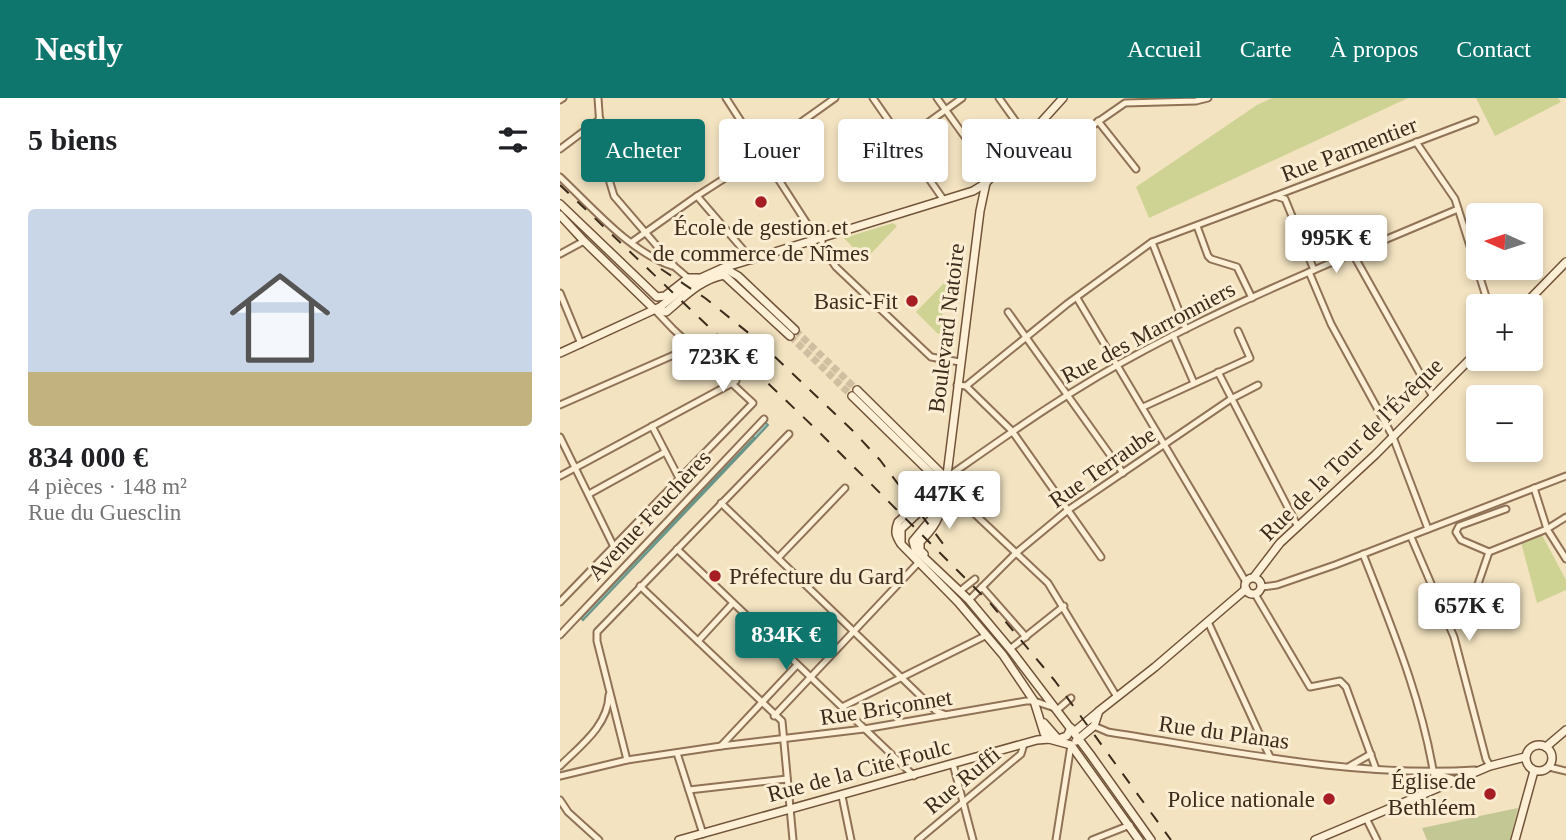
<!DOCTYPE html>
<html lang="fr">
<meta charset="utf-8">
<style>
body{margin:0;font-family:Georgia,serif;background:#f6f6f6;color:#202124;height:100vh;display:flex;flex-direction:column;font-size:26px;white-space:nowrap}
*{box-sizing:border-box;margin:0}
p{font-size:23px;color:#757577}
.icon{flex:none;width:38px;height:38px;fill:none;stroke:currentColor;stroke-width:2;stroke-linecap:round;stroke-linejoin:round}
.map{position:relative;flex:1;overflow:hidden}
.panel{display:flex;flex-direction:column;background:#fff;width:560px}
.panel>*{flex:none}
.banner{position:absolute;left:21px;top:21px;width:665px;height:63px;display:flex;gap:14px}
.needle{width:46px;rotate:273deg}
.buttons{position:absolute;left:906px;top:105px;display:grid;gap:14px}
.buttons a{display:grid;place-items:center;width:77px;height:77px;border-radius:7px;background:#fff;box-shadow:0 4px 10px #0003;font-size:35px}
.price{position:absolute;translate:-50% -60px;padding:0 16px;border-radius:7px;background:#fff;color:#222;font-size:23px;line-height:46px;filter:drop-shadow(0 2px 4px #0008)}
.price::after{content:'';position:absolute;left:50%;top:42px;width:21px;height:16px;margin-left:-10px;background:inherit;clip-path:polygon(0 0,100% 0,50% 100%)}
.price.on{background:#0f766e;color:#fff}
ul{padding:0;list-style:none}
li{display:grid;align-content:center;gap:14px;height:371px;padding:0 28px}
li+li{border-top:2px solid #e0e0e0}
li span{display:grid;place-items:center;height:217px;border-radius:7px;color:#555}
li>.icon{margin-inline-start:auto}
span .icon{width:126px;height:126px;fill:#fffc;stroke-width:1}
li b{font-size:30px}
h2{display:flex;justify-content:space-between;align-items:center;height:84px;padding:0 28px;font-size:30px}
.tag{padding:0 24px;border-radius:7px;background:#fff;box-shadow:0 4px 10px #0003;font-size:24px;line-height:63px}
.tag.on{background:#0f766e;color:#fff}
header{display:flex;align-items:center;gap:42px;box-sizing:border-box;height:98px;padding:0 35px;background:#0f766e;color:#fff}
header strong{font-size:33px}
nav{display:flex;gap:38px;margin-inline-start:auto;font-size:24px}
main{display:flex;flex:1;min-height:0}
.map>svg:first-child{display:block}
.green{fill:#ced393}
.cemetery{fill:#c3c794}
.water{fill:#a4c5ba;stroke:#699589;stroke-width:2}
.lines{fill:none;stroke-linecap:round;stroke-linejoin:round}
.secondary-tunnel{stroke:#cfbea0;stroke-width:7;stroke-dasharray:7 3.5;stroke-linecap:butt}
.street-casing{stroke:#907256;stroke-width:9}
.secondary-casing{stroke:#715339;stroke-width:10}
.street{stroke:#fdf0d6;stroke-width:5}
.secondary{stroke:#fdf0d6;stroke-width:7}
.rail{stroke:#3d2b1c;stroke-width:2;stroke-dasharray:12 12;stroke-linecap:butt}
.poi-dot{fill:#a61e24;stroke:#faedd2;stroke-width:2.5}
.labels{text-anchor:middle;stroke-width:6;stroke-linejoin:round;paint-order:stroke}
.street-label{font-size:23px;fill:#3d2b1c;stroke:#faedd2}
.poi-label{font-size:23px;fill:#3d2b1c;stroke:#faedd2;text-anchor:end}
</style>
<header>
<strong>Nestly</strong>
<nav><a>Accueil</a><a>Carte</a><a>À propos</a><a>Contact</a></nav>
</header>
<main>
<section class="panel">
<h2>5 biens<svg class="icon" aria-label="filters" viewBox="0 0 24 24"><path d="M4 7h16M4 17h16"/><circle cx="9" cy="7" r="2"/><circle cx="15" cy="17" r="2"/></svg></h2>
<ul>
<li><span style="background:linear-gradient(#c9d6e8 75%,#c2b280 0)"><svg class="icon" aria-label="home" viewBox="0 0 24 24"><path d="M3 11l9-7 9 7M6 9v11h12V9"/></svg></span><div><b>834 000 €</b><p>4 pièces · 148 m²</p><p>Rue du Guesclin</p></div></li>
</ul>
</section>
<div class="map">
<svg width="1006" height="742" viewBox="0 0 1006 742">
<rect width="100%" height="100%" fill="#f3e3c1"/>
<g class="green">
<path d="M 712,0 L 848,0 L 589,120 L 576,89 L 697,7 Z"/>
<path d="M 916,0 L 998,0 L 1001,4 L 935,38 Z"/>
<path d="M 333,125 L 337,128 L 305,162 L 284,140 Z"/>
<path d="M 385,184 L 402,185 L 401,193 L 386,191 L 380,235 L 378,236 L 356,214 Z"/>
<path d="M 982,437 L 1006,482 L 1006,492 L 977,505 L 961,444 Z"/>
</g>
<path class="cemetery" d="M 958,710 L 950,742 L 867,742 L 862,730 Z"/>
<path class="water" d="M 205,324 L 208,327 L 195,341 L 23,522 L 21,520 L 194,340 L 192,338 Z"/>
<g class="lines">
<g class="secondary-tunnel">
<path d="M 235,232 L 297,292"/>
<path d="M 230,238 L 292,298"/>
</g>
<defs>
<g id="street">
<path d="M 38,0 L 42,58 L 54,98 L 115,169 L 128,180"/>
<path d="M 166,0 L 257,141"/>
<path d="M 313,0 L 383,101"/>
<path d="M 377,0 L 433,78"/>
<path d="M 439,0 L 467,39"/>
<path d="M 0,2 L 3,0"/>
<path d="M 538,23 L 576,71"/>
<path d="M 344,42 L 402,0"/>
<path d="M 856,44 L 895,101 L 929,208"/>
<path d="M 0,51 L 40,21"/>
<path d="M 202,52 L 275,0"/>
<path d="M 436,73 L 457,71 L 506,46 L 565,5 L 636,3 L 648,0"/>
<path d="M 0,79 C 32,109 70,154 112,168"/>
<path d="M 137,98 L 192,162"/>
<path d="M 715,98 L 915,22"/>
<path d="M 637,128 L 648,158 L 651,161 L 677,169 L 692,200"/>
<path d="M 262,138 L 262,149 L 276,169 L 371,259 L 400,264"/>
<path d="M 72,144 L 137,98 L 204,55"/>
<path d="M 592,144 L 626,231"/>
<path d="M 0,156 L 24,143"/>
<path d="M 793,156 L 872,297"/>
<path d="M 749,174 L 771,226 L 833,339 L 868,431"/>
<path d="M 0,195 L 21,246"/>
<path d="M 517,200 L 686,484"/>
<path d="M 448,214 L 563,375"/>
<path d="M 613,237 L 634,285"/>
<path d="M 658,274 L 738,429"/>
<path d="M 397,287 L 406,288 L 507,206 L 592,144 L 715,98 L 725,101 L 754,172"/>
<path d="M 406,288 L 452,333 L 541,459"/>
<path d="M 0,307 L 132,249"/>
<path d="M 583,309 L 690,260 L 678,233"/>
<path d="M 92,328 L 120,382"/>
<path d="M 0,339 L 54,449"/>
<path d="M 0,378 L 176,283"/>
<path d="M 386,380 C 450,335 513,290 583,253 C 684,199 792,156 898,111"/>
<path d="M 384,387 L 488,485 L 557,599"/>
<path d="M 974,390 L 987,431 L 1006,461"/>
<path d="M 29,396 L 105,354"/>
<path d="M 161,405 L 376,613 L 386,617"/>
<path d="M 851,439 L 894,539 L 926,661 L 930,668"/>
<path d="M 117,451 L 354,678"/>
<path d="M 929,454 L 901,442 L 896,434 L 899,428 L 946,411"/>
<path d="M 803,456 C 833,532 865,609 876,691"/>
<path d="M 218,460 L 285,390"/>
<path d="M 80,488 L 222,623 L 233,742"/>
<path d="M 422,489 L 466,539"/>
<path d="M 702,489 L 717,487 L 775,467 L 1006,378"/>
<path d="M 400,493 L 415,481"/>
<path d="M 695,496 L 750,589 L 780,583 L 786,589 L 816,671"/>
<path d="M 409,502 L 456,455 L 508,412 L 671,301 L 698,287"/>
<path d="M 0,504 L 193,305 L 113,231 L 94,211"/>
<path d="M 919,520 L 910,495 L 917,489 L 929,454 L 987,431 L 1006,419"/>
<path d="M 648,524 L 710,659"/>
<path d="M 0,537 L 204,321"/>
<path d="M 138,543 L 173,505"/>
<path d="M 450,551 L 504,508"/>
<path d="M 282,609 L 427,537"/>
<path d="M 497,612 L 511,600"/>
<path d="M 214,618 L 359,464"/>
<path d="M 534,628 L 548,634 C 665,652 797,680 915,672"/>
<path d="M 161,648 L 237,567"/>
<path d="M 117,655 L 143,736"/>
<path d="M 67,662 L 37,543 L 37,534 L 229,336"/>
<path d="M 393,666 L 413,742"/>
<path d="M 0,668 C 20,648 48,628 49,597"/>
<path d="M 790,668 L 811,656"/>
<path d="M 989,669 L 1006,673"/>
<path d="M 877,676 L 896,682"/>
<path d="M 0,678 L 67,662 L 161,648 L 304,631 L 466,603 L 474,603 L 495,610"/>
<path d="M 129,692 L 227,681"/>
<path d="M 282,698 L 291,742"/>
<path d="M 0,702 L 8,714 L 39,742"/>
<path d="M 806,720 L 817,742"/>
<path d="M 358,742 L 461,656 L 464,646"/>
<path d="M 496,742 L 511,647"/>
<path d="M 532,742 L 570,727"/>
</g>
<g id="secondary">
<path d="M 0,106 L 97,199 L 105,198 L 128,180 L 138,180"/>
<path d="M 0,117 L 24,143 L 94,211 L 106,214 C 123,200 141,181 164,177 L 230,238"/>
<path d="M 164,170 L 178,178 L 235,232"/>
<path d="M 963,208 L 1006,164"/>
<path d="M 0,255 L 100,209 L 132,184 L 163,170 L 413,93 L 426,85 L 503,0"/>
<path d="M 297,292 L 386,380"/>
<path d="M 292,298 L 381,385"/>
<path d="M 376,390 L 338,424 C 334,434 336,438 341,446 L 398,504 L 443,557 L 474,603 L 484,635 L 489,641 L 511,647 L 579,742"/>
<path d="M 383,407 L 353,443 L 355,451 L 409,502 L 450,551 L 530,656 L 591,742"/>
<path d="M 341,443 L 341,431 L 361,412 L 372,397"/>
<path d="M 364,456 L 360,452 L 360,444 C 374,430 380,420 384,401 L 420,113 L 426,85"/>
<path d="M 694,479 L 720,445 L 815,357 L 919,252"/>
<circle cx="693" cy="488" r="8"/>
<path d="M 484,625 L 498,641 L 507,638 L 511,630"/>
<path d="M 514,634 L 538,614"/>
<path d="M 516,643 L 534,628 L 539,613 L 595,569 L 686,491"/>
<circle cx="979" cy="660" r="13"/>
<path d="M 986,649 L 1006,632"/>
<path d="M 119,742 L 477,642 L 490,641"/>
<path d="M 755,742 L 930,668 L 965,659"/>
<path d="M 955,742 L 974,673"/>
</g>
</defs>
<use href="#street" class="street-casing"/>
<use href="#secondary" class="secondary-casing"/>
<use href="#street" class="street"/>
<use href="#secondary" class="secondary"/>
<g class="rail">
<path d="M 0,87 L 259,334 L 430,505 L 495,583 L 611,742"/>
<path d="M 101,171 L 145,200 L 196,241 L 292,332 L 320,362 L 387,451"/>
</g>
</g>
<g class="poi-dot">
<circle cx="201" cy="104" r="7"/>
<circle cx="352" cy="203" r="7"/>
<circle cx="155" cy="478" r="7"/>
<circle cx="930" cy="696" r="7"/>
<circle cx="769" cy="701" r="7"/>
</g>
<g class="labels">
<g class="street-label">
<text transform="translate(789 51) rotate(-21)" y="8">Rue Parmentier</text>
<text transform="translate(386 230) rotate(-83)" y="8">Boulevard Natoire</text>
<text transform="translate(588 234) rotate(-28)" y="8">Rue des Marronniers</text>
<text transform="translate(791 351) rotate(-45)" y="8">Rue de la Tour de l'Évêque</text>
<text transform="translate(542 369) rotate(-35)" y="8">Rue Terraube</text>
<text transform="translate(89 417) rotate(-47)" y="8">Avenue Feuchères</text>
<text transform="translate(326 609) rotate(-9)" y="8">Rue Briçonnet</text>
<text transform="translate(664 634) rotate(8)" y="8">Rue du Planas</text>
<text transform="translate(299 672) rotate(-15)" y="8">Rue de la Cité Foulc</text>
<text transform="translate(402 682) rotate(-40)" y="8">Rue Ruffi</text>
</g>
<g class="poi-label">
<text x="201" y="137" text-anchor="middle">École de gestion et<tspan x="201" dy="26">de commerce de Nîmes</tspan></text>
<text x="338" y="211">Basic-Fit</text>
<text x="169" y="486" text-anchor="start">Préfecture du Gard</text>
<text x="916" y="691">Église de<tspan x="916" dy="26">Bethléem</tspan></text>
<text x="755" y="709">Police nationale</text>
</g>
</g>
</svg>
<div class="buttons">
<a><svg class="needle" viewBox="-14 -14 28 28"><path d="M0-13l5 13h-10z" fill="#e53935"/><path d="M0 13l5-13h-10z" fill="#757577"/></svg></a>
<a>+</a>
<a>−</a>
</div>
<b class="price" style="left:776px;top:177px">995K €</b>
<b class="price" style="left:163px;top:296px">723K €</b>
<b class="price" style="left:389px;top:433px">447K €</b>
<b class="price" style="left:909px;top:545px">657K €</b>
<b class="price on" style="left:226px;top:574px">834K €</b>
<div class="banner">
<a class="tag on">Acheter</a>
<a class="tag">Louer</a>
<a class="tag">Filtres</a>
<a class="tag">Nouveau</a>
</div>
</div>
</main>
